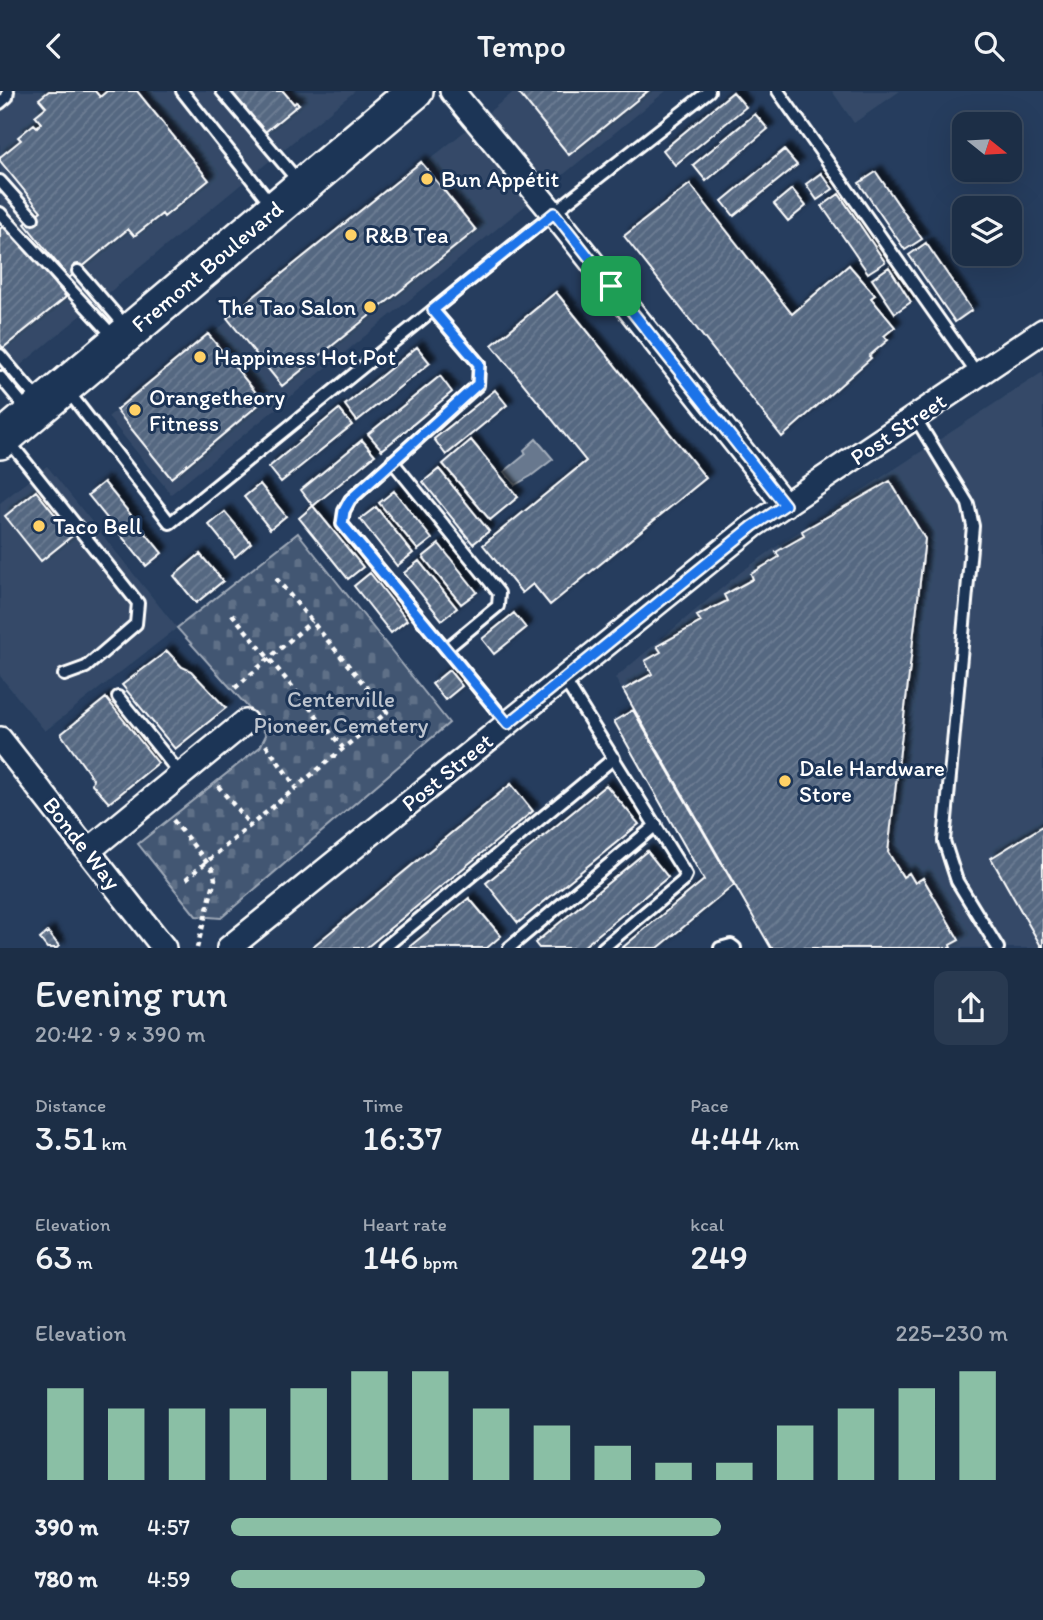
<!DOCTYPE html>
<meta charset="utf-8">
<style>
body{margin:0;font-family:Itim,sans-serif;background:#293a51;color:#f1f3f6;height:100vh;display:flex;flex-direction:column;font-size:26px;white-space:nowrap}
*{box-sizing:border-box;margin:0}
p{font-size:23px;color:#a0a8b3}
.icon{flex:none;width:38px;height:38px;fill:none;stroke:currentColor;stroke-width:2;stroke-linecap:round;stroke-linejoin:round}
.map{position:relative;height:857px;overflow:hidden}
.details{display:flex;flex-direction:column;background:#1c2e46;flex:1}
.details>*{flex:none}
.needle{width:46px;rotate:108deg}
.buttons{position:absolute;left:952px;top:21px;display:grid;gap:14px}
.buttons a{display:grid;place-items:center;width:70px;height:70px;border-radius:14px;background:#1c2e46;box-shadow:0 7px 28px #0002,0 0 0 2px #3a4a5f;font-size:35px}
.pin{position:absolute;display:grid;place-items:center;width:60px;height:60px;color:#fff;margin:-30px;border-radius:14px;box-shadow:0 4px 10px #0006}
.round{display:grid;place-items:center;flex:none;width:74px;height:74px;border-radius:14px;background:#293a51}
.overview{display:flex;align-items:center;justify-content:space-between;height:119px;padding:0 35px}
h1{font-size:38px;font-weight:600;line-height:52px}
.metrics{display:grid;grid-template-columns:repeat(3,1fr);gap:10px;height:119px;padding:7px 35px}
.metrics div{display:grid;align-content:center}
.metrics b{font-size:35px;font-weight:600}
.metrics small{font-size:19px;font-weight:400}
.metrics p{font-size:19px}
.chart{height:196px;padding:14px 35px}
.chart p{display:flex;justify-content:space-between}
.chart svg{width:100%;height:126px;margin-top:7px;stroke:#8abfa5;stroke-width:6}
ul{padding:0 35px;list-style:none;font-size:23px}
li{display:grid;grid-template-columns:112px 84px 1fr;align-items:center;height:52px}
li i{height:18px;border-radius:9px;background:#8abfa5}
header{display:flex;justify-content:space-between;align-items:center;height:91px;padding:0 35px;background:#1c2e46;font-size:32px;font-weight:600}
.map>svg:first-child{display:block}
.built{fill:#344a68}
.cemetery{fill:url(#cemetery-stones);stroke:#a0aab8;stroke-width:2}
.water{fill:#67788e;stroke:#a4aebb;stroke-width:2}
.building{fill:url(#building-hatch);stroke:#fff;stroke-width:2;filter:url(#shadow)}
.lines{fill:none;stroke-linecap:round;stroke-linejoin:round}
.lane-casing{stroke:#fff;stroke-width:16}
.street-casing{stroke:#fff;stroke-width:28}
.primary-casing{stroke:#fff;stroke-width:40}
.path{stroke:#fff;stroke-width:4.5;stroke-dasharray:5 5;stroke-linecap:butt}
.lane{stroke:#1d3557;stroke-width:10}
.street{stroke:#1d3557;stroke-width:23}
.primary{stroke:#1d3557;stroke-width:35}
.route-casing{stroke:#fff;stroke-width:14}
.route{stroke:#1a73e8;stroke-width:9}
.poi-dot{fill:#ffd166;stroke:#1d3557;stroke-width:2.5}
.labels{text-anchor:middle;stroke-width:6;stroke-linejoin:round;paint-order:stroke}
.poi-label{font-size:23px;fill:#fff;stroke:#1d3557;text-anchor:start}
.street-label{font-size:23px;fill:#fff;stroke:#1d3557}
.park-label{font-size:23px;fill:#bdc4ce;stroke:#1d3557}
</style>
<header><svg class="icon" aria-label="back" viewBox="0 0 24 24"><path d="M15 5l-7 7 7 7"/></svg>Tempo<svg class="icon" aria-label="search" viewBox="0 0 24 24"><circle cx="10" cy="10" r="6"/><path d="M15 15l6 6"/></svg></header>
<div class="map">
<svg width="1043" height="857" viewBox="0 0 1043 857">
<defs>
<pattern id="cemetery-stones" width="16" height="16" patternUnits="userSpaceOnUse" patternTransform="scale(1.75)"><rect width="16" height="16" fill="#425672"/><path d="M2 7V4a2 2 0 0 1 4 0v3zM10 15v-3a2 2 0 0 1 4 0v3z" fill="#5e6f87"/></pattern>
<pattern id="building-hatch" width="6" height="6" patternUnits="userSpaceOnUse" patternTransform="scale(1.75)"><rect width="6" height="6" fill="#556781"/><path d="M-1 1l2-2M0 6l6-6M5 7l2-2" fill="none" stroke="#6e7e94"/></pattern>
<filter id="shadow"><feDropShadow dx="6" dy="-6" stdDeviation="2" flood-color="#0009"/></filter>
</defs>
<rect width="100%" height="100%" fill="#263d5e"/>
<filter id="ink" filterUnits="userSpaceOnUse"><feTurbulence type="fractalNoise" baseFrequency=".0143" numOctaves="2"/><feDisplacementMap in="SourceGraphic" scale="14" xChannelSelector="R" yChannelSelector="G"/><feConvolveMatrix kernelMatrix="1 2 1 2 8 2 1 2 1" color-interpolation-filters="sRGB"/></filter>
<g filter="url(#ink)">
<path class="built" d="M 0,0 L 355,0 L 0,291 Z
M 515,0 L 666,0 L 171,403 L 108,326 Z
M 832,0 L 900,0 L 854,32 Z
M 1043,281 L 1043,857 L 774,857 L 615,587 L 741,481 L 789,447 Z
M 47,375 L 177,537 L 45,640 L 0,585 L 0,412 Z"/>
<path class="cemetery" d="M 298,442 L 449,632 L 221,827 L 196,825 L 138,753 L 260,656 L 266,644 L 254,623 L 177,537 Z"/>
<path class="water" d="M 536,348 L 553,368 L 531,385 L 515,394 L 504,381 L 526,363 L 524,359 Z"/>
<path class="building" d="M 49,0 L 95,0 L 100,6 L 107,0 L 137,0 L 209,89 L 164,126 L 162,123 L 134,145 L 128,138 L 69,187 L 25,133 L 41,120 L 0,70 L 0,66 L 21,49 L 18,46 L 34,33 L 37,36 L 41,32 L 35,25 L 46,16 L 39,8 Z
M 229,0 L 283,0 L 294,13 L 296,11 L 299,13 L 264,42 Z
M 517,0 L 648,0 L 569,64 Z
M 733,1 L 746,16 L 675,74 L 663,59 Z
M 755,23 L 768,38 L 706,90 L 693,74 Z
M 784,59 L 797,74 L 734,125 L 722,110 Z
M 421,71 L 476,139 L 282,295 L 227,227 Z
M 876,81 L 922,148 L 905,159 L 859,92 Z
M 821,82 L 833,98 L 817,109 L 806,93 Z
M 690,93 L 792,223 L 849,174 L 875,204 L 871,207 L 895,236 L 884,245 L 888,249 L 869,265 L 871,267 L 782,346 L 624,145 Z
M 792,98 L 806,115 L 788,130 L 774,113 Z
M 839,103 L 885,171 L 868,182 L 822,115 Z
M 6,132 L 66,206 L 3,257 L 0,253 L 0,138 Z
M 926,152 L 972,219 L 955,231 L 909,164 Z
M 889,176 L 911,211 L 895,222 L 872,188 Z
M 556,201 L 706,387 L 550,514 L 533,493 L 522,502 L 483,454 L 586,370 L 492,254 Z
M 208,243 L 263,310 L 171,387 L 116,319 Z
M 417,256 L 430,272 L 357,330 L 345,314 Z
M 440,285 L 452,301 L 382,359 L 368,343 Z
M 495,299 L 507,314 L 446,364 L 434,348 Z
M 339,318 L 352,334 L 281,391 L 269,376 Z
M 362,349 L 375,364 L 313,415 L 301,399 Z
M 471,349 L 518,406 L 490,429 L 443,373 Z
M 439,378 L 489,440 L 473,453 L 423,391 Z
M 890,390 L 925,448 L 888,761 L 903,786 L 909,782 L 915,792 L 923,787 L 959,849 L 950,854 L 951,857 L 771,857 L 623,599 L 652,583 L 645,570 L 661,561 L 657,555 L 701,531 L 697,525 L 727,510 L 724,504 L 753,488 L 751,483 L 779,466 L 776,461 L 804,445 L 802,440 Z
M 104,391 L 162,462 L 146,475 L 88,404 Z
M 260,393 L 286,425 L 270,438 L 244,406 Z
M 36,400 L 72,445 L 41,470 L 5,425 Z
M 394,400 L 432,448 L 418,459 L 379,412 Z
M 313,415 L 363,476 L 348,488 L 299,427 Z
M 376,416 L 413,462 L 397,475 L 360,428 Z
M 225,421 L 251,452 L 235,466 L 209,434 Z
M 439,453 L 477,501 L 461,513 L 423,466 Z
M 200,463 L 223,490 L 196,512 L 174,485 Z
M 419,470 L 457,517 L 442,529 L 404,482 Z
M 370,482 L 407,529 L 391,542 L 354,495 Z
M 514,522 L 526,537 L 494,563 L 482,548 Z
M 167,560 L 182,576 L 191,580 L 226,617 L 175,658 L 122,594 Z
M 449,579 L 462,595 L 445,609 L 432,593 Z
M 106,607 L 158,672 L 109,712 L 92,693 L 93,688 L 61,643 Z
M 633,619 L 734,794 L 658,857 L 622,857 L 704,789 L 614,630 Z
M 511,693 L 533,720 L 366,857 L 311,857 Z
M 606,694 L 639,733 L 518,832 L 486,792 Z
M 1043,735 L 1043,857 L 1042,857 L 991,767 Z
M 647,760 L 668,786 L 582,857 L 539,857 L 535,852 Z
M 469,807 L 501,845 L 487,857 L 408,857 Z
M 48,841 L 59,855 L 57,857 L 47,857 L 40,848 Z"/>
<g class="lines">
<g class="lane-casing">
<path id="lane" d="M 182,0 L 271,113
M 222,0 L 299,91
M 778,0 L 978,284
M 0,12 L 7,6 L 8,0
M 0,90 L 33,127
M 0,122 L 116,248
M 78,180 L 128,238
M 433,219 L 479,273 L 478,294 L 350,409 L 344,420 L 342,433 L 508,633
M 0,264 L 39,310
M 0,286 L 29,321
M 67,299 L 170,432 L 553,122 L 709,0
M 915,326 L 968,413 L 973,435 L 944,750 L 957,790 L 998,857
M 8,349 L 138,512 L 136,533 L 86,576 L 64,584
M 392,370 L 499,502 L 498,515 L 446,558
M 564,588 L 686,784 L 683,790 L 603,857
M 118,606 L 181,684
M 384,857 L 614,667
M 509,857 L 656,734
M 720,857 L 731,854 L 735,857"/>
</g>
<g class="street-casing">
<path id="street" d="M 452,0 L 553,122 L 785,414
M 0,648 L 164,857
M 88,760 L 245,631
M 229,857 L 753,435 L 1043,240"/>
</g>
<g class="primary-casing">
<g id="primary">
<path id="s1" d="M 0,350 L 415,0"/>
</g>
</g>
<path class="path" d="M 232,523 L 343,657
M 235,597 L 312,530
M 266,654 L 296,696
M 218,695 L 251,735
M 173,729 L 213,779 L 215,788 L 197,857
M 186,788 L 387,621 L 275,486"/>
<use href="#lane" class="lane"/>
<use href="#street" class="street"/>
<use href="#primary" class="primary"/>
</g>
</g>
<g class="lines" filter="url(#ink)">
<g class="route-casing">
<path id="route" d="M 554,122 L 785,414 L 753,435 L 508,633 L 342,433 L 344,420 L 350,409 L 478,293 L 479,273 L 433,219 Z"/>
</g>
<use href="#route" class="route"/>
</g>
<g class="poi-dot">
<circle cx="427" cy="88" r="7"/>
<circle cx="351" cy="144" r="7"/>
<circle cx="370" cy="216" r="7"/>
<circle cx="200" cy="266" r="7"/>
<circle cx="135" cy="319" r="7"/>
<circle cx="39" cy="435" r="7"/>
<circle cx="785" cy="690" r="7"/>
</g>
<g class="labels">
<g class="poi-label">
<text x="441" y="96">Bun Appétit</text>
<text x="365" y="152">R&amp;B Tea</text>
<text x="356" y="224" text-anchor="end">The Tao Salon</text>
<text x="214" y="274">Happiness Hot Pot</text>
<text x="149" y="314">Orangetheory<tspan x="149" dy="26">Fitness</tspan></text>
<text x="53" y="443">Taco Bell</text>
<text x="799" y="685">Dale Hardware<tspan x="799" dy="26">Store</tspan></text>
</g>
<g class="street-label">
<text dy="8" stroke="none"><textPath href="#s1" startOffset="271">Fremont Boulevard</textPath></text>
<text transform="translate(898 338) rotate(-34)" y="8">Post Street</text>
<text transform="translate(447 681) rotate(-39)" y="8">Post Street</text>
<text transform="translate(82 752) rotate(52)" y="8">Bonde Way</text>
</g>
<g class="park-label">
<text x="341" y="616">Centerville<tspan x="341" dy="26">Pioneer Cemetery</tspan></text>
</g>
</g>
</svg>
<div class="buttons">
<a><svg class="needle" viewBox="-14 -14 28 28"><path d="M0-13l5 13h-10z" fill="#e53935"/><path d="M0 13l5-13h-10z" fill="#a0a8b3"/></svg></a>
<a><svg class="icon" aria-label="layers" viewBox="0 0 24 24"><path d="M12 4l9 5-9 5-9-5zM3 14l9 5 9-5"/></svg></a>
</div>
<div class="pin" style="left:611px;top:195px;background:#1e9e55"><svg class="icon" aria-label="arrive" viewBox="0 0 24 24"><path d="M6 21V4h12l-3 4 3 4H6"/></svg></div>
</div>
<section class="details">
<div class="overview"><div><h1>Evening run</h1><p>20:42 · 9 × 390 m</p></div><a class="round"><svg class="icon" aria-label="share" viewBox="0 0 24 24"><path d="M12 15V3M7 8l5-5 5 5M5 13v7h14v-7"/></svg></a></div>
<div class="metrics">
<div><p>Distance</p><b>3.51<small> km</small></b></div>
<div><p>Time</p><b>16:37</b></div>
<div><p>Pace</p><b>4:44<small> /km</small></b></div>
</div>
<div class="metrics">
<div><p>Elevation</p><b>63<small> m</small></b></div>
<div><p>Heart rate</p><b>146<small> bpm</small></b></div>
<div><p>kcal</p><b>249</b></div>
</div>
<div class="chart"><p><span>Elevation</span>225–230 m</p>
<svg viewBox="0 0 160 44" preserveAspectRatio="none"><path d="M5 44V12M15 44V19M25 44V19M35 44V19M45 44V12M55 44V6M65 44V6M75 44V19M85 44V25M95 44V32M105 44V38M115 44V38M125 44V25M135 44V19M145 44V12M155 44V6"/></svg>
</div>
<ul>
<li><b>390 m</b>4:57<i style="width:63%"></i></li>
<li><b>780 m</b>4:59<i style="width:61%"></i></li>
</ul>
</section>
